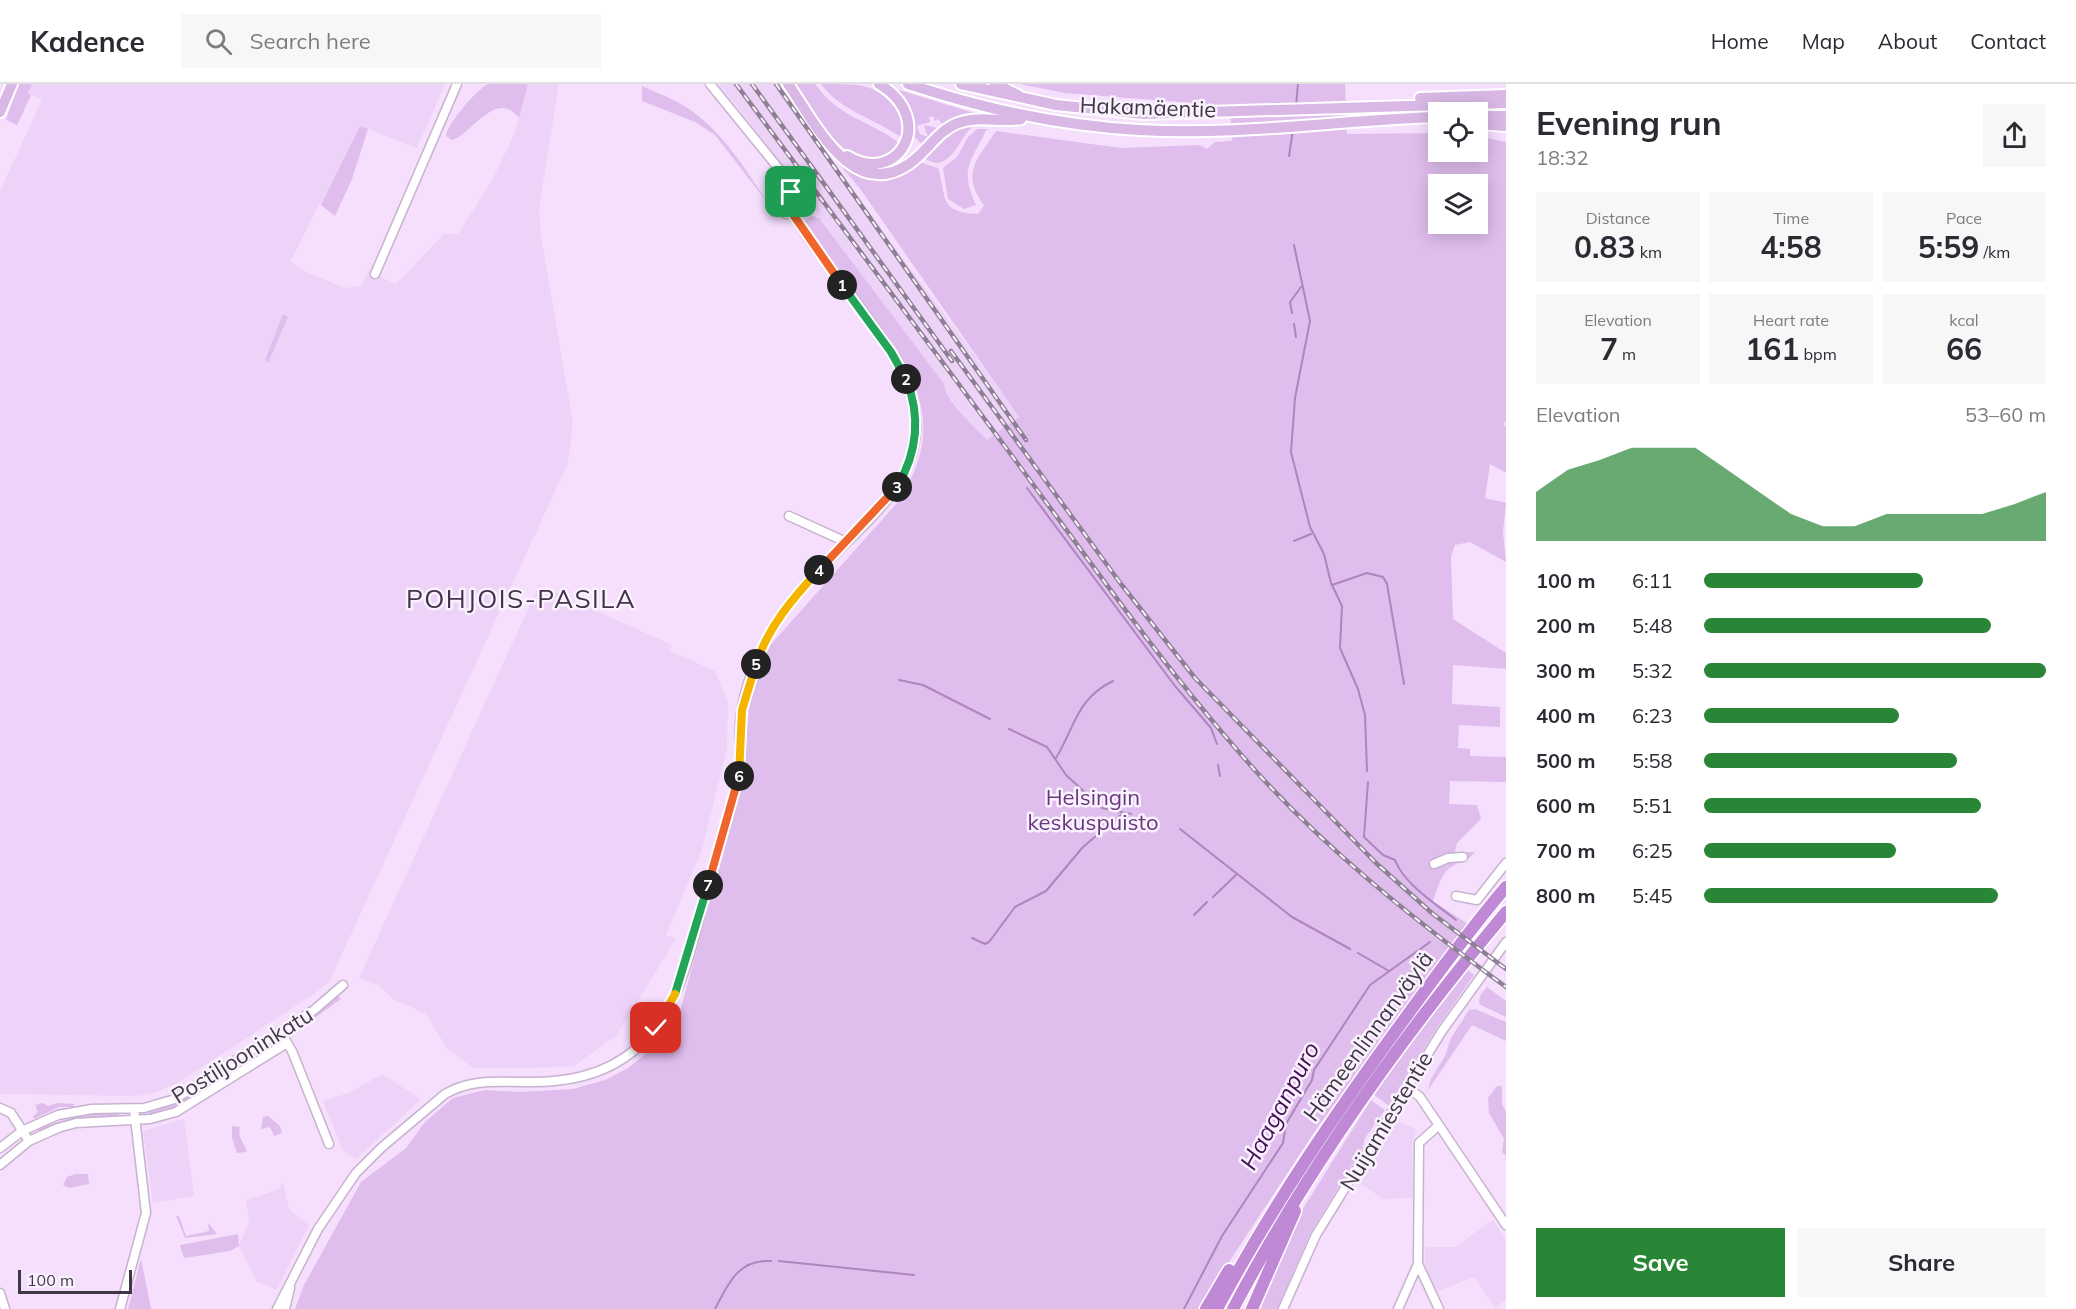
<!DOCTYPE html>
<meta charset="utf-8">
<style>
body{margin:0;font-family:Mulish,sans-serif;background:#f7f7f7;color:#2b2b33;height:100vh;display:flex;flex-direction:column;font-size:22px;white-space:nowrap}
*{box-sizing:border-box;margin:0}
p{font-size:20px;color:#7c7c81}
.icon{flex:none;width:33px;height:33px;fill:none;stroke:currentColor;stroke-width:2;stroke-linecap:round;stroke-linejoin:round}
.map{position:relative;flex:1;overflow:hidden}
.side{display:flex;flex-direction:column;background:#fff;width:570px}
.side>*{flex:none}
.tools{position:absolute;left:1428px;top:18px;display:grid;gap:12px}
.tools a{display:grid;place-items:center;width:60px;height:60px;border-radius:0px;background:#fff;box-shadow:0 3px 15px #0003;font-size:30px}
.scale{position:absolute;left:18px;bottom:15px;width:114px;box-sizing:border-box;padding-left:6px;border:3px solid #3f3743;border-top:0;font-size:16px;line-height:21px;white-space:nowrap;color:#3f3743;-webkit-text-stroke:4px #faf2fe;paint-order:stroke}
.pin{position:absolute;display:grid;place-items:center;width:51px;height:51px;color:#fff;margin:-26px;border-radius:12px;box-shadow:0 3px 9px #0006}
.km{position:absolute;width:30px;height:30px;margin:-15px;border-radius:50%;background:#222;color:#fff;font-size:16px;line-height:30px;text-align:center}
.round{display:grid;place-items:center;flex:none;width:63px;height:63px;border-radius:0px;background:#f7f7f7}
.summary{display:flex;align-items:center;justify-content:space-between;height:102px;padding:0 30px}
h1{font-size:33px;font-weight:700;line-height:45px}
.stats{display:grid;grid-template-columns:repeat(3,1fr);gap:9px;height:102px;padding:6px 30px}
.stats div{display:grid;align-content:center;border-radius:0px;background:#f7f7f7;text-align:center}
.stats b{font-size:30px;font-weight:700}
.stats small{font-size:16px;font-weight:400}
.stats p{font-size:16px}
.chart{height:168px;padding:12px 30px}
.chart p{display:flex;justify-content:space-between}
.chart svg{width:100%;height:108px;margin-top:6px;fill:#2a8637;opacity:.7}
.button{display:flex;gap:12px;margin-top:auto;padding:12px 30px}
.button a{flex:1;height:69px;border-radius:0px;background:#2a8637;color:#fff;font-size:24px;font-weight:700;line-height:69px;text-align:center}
.button a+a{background:#f7f7f7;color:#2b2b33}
ul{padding:0 30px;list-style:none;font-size:20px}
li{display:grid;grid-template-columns:96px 72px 1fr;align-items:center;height:45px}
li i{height:15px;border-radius:8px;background:#2a8637}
header{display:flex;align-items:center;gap:36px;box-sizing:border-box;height:84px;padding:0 30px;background:#fff;border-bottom:2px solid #e1e1e2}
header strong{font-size:28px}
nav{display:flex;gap:33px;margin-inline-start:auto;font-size:21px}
.search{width:420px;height:54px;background:#f7f7f7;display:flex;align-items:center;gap:15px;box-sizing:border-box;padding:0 21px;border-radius:0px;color:#7c7c81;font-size:22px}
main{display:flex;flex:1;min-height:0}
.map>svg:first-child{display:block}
.built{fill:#eed3f8}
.green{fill:#dfbded;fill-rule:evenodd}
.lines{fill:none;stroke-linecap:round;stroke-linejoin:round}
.stream{stroke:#ae85be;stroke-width:2}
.minor-casing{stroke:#c7b2cf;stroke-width:11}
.major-casing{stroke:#fff;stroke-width:14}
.highway-casing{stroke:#fff;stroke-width:15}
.minor{stroke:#fff;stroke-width:8}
.major{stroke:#d9b8e6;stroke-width:10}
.highway{stroke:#c089d6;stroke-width:12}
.rail-casing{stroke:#8e8094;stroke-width:4.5}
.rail{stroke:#faf2fe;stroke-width:2;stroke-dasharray:7;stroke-linecap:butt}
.split-1-casing{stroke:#fff;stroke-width:12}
.split-2-casing{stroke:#fff;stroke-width:12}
.split-3-casing{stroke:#fff;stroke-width:12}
.split-4-casing{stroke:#fff;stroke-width:12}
.split-5-casing{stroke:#fff;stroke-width:12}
.split-6-casing{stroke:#fff;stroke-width:12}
.split-7-casing{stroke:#fff;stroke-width:12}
.split-8-casing{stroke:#fff;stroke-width:12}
.split-9-casing{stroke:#fff;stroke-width:12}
.split-1{stroke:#f0652b;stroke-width:8}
.split-2{stroke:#22a559;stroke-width:8}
.split-3{stroke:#22a559;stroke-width:8}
.split-4{stroke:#f0652b;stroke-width:8}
.split-5{stroke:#f5b400;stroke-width:8}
.split-6{stroke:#f5b400;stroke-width:8}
.split-7{stroke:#f0652b;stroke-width:8}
.split-8{stroke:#22a559;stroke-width:8}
.split-9{stroke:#f5b400;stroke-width:8}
.labels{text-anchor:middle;stroke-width:5;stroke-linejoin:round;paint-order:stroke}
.street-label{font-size:22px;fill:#3f3743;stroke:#faf2fe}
.park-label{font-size:22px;fill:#6b377e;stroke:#faf2fe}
.water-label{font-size:24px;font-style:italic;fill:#451057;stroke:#faf2fe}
.quarter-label{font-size:26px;letter-spacing:1.5px;fill:#43324a;stroke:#faf2fe}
</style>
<header>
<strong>Kadence</strong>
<div class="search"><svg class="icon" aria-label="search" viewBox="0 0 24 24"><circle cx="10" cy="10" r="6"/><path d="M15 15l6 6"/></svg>Search here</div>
<nav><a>Home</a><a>Map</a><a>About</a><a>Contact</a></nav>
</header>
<main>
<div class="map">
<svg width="1506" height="1225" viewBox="0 0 1506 1225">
<rect width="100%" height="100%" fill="#f5dffd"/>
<path class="built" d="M 32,0 L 445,0 L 417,64 L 360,42 L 321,121 L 319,120 L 291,177 L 300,185 L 344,204 L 361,202 L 368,187 L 396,200 L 444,150 L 458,150 L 492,96 L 514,51 L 528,0 L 559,0 L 539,124 L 541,152 L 573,339 L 568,379 L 330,896 L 317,908 L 181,997 L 157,1008 L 137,1012 L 0,1010 L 0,107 L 42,16 L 28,9 Z
M 719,0 L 780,0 L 863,120 L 1020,333 L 989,359 L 961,329 L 819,134 L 798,97 L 781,80 Z
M 539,501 L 672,561 L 670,567 L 715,587 L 728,619 L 727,664 L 702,766 L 666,851 L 676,855 L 617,951 L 573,983 L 474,984 L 448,966 L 426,930 L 393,915 L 378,901 L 359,894 Z
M 382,990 L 421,1015 L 356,1075 L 346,1070 L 342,1064 L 323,1017 L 349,1009 Z
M 184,1035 L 194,1112 L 153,1119 L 143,1047 Z
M 1397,1038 L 1416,1045 L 1412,1061 L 1413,1114 L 1383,1115 L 1360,1099 Z
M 283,1099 L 289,1125 L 309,1141 L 277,1206 L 257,1198 L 239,1162 L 249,1138 L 246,1116 L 277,1106 Z
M 1493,1136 L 1506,1156 L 1506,1216 L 1495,1223 L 1474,1193 L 1436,1208 L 1425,1181 L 1425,1163 L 1455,1163 Z"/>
<path class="green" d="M 18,0 L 32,0 L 28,9 L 31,11 L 17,41 L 6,36 Z
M 488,0 L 528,0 L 519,34 C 499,8 478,40 459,53 L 452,56 L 446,52 C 447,40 477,5 488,0 Z
M 794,0 L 815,0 C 843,37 866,34 899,59 C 857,109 816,31 794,0 Z
M 821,0 C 869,0 880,0 905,38 L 902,54 C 874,34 842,28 821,0 Z
M 1020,0 L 1345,0 L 1347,50 L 1438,49 L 1438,68 L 1478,68 L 1478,52 L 1506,58 L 1506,337 L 1503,340 L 1506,343 L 1506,389 L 1490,380 L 1485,414 L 1506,419 L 1503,448 L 1506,478 L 1470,458 L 1455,461 L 1451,473 L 1453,535 L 1506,569 L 1506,585 L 1453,581 L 1452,620 L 1500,623 L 1500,643 L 1459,641 L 1458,664 L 1470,665 L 1470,672 L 1506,673 L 1506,698 L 1450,697 L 1449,720 L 1477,721 L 1481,735 L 1457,759 L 1455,768 L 1475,768 C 1467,778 1460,777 1451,783 C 1441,789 1437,807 1433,817 L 1468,840 L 1315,1047 L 1198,1225 L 295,1225 L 304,1201 L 361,1098 L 406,1064 L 425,1038 L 453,1014 L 485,1006 L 520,1008 L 573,1005 L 605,996 L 628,984 L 657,961 L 681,924 L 742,699 L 750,613 L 765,567 L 897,419 C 949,340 916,293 867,227 C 846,197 824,167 803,138 L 812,132 L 819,134 L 944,300 C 945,317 975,343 987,356 L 1019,333 L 861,106 L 835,75 L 848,87 L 870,94 L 919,78 L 938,84 C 947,115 939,128 978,130 L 984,121 C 960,89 978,75 996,47 L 1121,64 L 1199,61 L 1207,65 L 1215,58 L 1232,57 L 1230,22 L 1065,9 ZM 1438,100 L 1478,100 L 1478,140 L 1438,140 Z
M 642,2 C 659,10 677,16 692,27 C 725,51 748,89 770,122 L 715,51 L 695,38 L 642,17 Z
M 899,6 L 977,30 L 923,61 L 913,52 C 915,33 909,21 896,8 ZM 929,32 L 934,33 L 934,37 L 938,35 L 943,41 L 937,44 L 924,41 L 928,53 L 920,50 L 917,42 L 930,38 Z
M 993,39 L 972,43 C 957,57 950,91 924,74 C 951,46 953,42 993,39 Z
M 360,42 L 368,45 L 352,95 L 335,132 L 321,121 Z
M 977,45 L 989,45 L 986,46 C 971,79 959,84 976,121 L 964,125 L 948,115 L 943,84 L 957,73 L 968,53 Z
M 283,230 L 288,233 L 268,279 L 265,276 Z
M 1467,885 L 1474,891 L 1436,945 L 1389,1022 L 1373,1010 Z
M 1487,903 L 1506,917 L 1506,933 L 1479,920 L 1480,912 Z
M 338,912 L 341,915 L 298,946 L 296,943 Z
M 1475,925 L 1506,938 L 1506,957 L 1472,941 L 1428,1006 L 1431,995 L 1445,972 L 1451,954 L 1469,926 Z
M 270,962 L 186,1019 L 149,1032 L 148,1028 C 188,1020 234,985 270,962 Z
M 1497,1002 L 1502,1002 L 1502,1020 L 1506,1028 L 1506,1072 L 1502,1068 L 1504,1055 L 1489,1029 L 1488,1014 Z
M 1371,1016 L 1385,1026 L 1365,1054 L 1363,1063 L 1311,1148 L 1277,1225 L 1257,1225 L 1294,1139 Z
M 43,1019 L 48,1022 L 57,1019 L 74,1020 L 74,1023 L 59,1023 L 34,1035 L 33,1032 L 38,1028 L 35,1021 Z
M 119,1029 L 119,1033 C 90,1033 66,1036 40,1048 L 38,1044 L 81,1031 Z
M 268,1032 L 280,1042 L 282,1049 L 274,1052 L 270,1043 L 261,1045 L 263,1033 Z
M 232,1042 L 240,1043 L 239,1050 L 247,1068 L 237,1069 L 232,1054 Z
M 75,1090 L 88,1090 L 89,1100 L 69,1104 L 63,1101 L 67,1093 Z
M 176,1132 L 179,1132 L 186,1152 L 209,1147 L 208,1139 L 217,1150 L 185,1154 Z
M 238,1150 L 239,1162 L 230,1167 L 184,1174 L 180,1161 Z
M 141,1175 L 151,1225 L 128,1225 Z"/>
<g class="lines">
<path class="stream" d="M 1296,22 L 1298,0
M 1289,72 L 1293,45
M 1294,161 L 1310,237 L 1295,314 L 1291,368 L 1310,443 L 1324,470 L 1331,499 L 1342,522 L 1340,564 L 1358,605 L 1365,631 L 1367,687
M 1292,229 L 1290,218 L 1301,203
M 1294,240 L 1296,253
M 1027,404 L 1175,602 L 1211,644 L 1217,660
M 1294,457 L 1311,450
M 1332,501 L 1367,489 L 1383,493 L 1387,500 L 1404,600
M 899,596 L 923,601 L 990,635
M 1009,645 L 1047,663 L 1066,691 L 1102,724 L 1131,730
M 1056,674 C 1075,643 1076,615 1113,597
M 1218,681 L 1220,692
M 1368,698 L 1364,753 L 1383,771 L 1395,776 C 1404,800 1436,820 1456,836
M 1180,745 L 1292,833 L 1350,865
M 1213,813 L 1237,790
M 1194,831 L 1207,818
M 972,854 L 985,860 L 989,858 L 1015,823 L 1046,807 L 1083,763 L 1123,729
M 1358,869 L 1389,887
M 779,1177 L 914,1191
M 715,1225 C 728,1200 738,1175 771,1177
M 1184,1225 L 1222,1152 L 1283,1059 L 1286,1040 L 1312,996 L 1314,986 L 1370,901 L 1430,858"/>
<g class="minor-casing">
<path id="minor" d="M 710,0 L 788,96 L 791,103 L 789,115
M 789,115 L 783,117 L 781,124 L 786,130 L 792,129
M 789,115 L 796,120 L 792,129
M 375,190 L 457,0
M 789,432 L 846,458
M 1434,780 L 1448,774 L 1463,773
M 1456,812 L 1477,816 L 1506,779
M 280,947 L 292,967 L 329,1060
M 1407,1003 L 1420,1013 L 1506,1141
M 0,1024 L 11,1029 L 29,1057
M 0,1064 L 22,1047 L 58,1031 L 92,1025 L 144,1024 L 175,1015 L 314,926 L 343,901
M 0,1081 L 29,1057 L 58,1044 L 76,1039 L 150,1035 L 176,1028 L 287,959
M 1418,1180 L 1439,1225
M 0,1209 L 5,1225
M 120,1225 L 146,1129 L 134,1025
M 277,1225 L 318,1145 L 356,1089 L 381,1064 L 445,1010 C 471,995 495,998 523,998 C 565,999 605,992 637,964 C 685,922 694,849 711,790 C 720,759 731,728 738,696 C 742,676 739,657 740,638 C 742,615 750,591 759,571 C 774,535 800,506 827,478 C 864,439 917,401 916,341 C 915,272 827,190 792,129
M 285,1225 L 290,1204
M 1283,1225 L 1316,1151 L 1442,947 L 1506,858
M 1398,1225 L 1418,1180 L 1419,1059 L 1439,1041"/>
</g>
<g class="major-casing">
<path id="major" d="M 788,0 C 814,37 852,119 909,80 C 927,68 937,47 958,39 C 979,31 1000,39 1021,35
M 908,0 C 984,25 1059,42 1139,46 C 1239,52 1339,36 1438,33
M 961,0 L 1056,21 L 1144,30 L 1506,19
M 995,0 L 1018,11
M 1420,14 L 1506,11
M 0,28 L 12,0
M 1478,32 L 1506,32
M 1478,40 L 1506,42
M 847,72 C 898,103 938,35 879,0"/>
</g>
<g class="highway-casing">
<path id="highway" d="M 1206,1225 L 1229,1186
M 1217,1225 C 1272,1122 1337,1027 1406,933 C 1438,889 1471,844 1506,803
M 1233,1225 C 1308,1083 1403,951 1506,828
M 1252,1225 L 1295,1127"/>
</g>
<use href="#minor" class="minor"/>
<use href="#major" class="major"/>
<use href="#highway" class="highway"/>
<g class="rail-casing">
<path id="rail" d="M 736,0 C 830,127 924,254 1018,380 C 1092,480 1163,582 1245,675 C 1321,762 1413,835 1506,903
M 752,0 L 952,277
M 776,0 L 1026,356
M 951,267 L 1121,500 L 1195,594 L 1376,779 L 1433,830 L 1506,885"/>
</g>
<use href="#rail" class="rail"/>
</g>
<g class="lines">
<g class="split-1-casing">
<path id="split-1" d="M 791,108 L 789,115 L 794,117 L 796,123 L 792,129 L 842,201"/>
</g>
<g class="split-2-casing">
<path id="split-2" d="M 842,201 L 891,268 L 906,295"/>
</g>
<g class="split-3-casing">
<path id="split-3" d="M 897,403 C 917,369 921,332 906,295"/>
</g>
<g class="split-4-casing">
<path id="split-4" d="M 819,486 L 897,403"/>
</g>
<g class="split-5-casing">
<path id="split-5" d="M 756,580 C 768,543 793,514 819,486"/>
</g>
<g class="split-6-casing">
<path id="split-6" d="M 739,692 L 742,626 L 756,580"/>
</g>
<g class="split-7-casing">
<path id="split-7" d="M 708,801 L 739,692"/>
</g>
<g class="split-8-casing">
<path id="split-8" d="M 675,910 L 708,801"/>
</g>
<g class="split-9-casing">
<path id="split-9" d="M 656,944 L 675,910"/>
</g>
<use href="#split-1" class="split-1"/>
<use href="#split-2" class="split-2"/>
<use href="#split-3" class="split-3"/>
<use href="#split-4" class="split-4"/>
<use href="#split-5" class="split-5"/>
<use href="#split-6" class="split-6"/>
<use href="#split-7" class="split-7"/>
<use href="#split-8" class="split-8"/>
<use href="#split-9" class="split-9"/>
</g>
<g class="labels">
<g class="street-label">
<text transform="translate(1148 23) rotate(2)" y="8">Hakamäentie</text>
<text transform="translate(1368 952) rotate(-54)" y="8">Hämeenlinnanväylä</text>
<text transform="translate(242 971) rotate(-32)" y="8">Postiljooninkatu</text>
<text transform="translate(1386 1037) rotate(-59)" y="8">Nuijamiestentie</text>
</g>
<g class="park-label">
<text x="1093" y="721">Helsingin<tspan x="1093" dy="25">keskuspuisto</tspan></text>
</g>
<g class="water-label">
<text transform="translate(1280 1022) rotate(-62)" y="8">Haaganpuro</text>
</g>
<g class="quarter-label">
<text x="521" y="524">POHJOIS-PASILA</text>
</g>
</g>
</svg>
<div class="tools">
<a><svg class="icon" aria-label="locate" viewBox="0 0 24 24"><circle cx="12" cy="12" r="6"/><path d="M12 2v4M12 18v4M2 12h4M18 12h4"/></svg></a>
<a><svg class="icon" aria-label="layers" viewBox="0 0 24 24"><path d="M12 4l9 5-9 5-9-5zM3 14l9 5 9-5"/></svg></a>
</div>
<div class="scale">100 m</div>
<div class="pin" style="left:791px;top:108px;background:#1e9e55"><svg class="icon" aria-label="arrive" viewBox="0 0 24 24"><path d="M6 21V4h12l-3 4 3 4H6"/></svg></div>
<div class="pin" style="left:656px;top:944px;background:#d93025"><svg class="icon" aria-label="check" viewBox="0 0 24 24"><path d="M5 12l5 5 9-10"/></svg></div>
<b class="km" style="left:842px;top:201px">1</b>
<b class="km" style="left:906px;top:295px">2</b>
<b class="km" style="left:897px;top:403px">3</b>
<b class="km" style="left:819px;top:486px">4</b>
<b class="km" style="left:756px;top:580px">5</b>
<b class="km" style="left:739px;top:692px">6</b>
<b class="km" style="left:708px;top:801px">7</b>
</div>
<section class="side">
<div class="summary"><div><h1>Evening run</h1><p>18:32</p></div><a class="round"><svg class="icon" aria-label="share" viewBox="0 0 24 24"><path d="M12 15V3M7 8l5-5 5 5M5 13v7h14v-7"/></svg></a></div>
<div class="stats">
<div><p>Distance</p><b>0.83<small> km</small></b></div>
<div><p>Time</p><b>4:58</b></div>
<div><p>Pace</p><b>5:59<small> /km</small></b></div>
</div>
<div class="stats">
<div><p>Elevation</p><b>7<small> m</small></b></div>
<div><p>Heart rate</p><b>161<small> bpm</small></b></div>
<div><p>kcal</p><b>66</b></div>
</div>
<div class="chart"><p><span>Elevation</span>53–60 m</p>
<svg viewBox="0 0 160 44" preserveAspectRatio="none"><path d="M0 44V24L10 15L20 11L30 6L40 6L50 6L60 15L70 24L80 33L90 38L100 38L110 33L120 33L130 33L140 33L150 29L160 24V44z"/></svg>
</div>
<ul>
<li><b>100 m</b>6:11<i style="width:64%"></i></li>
<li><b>200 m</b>5:48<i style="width:84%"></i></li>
<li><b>300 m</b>5:32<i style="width:100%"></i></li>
<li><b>400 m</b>6:23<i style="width:57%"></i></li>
<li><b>500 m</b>5:58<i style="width:74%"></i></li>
<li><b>600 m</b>5:51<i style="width:81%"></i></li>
<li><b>700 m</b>6:25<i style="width:56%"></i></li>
<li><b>800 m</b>5:45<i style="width:86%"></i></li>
</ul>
<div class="button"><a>Save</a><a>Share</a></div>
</section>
</main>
